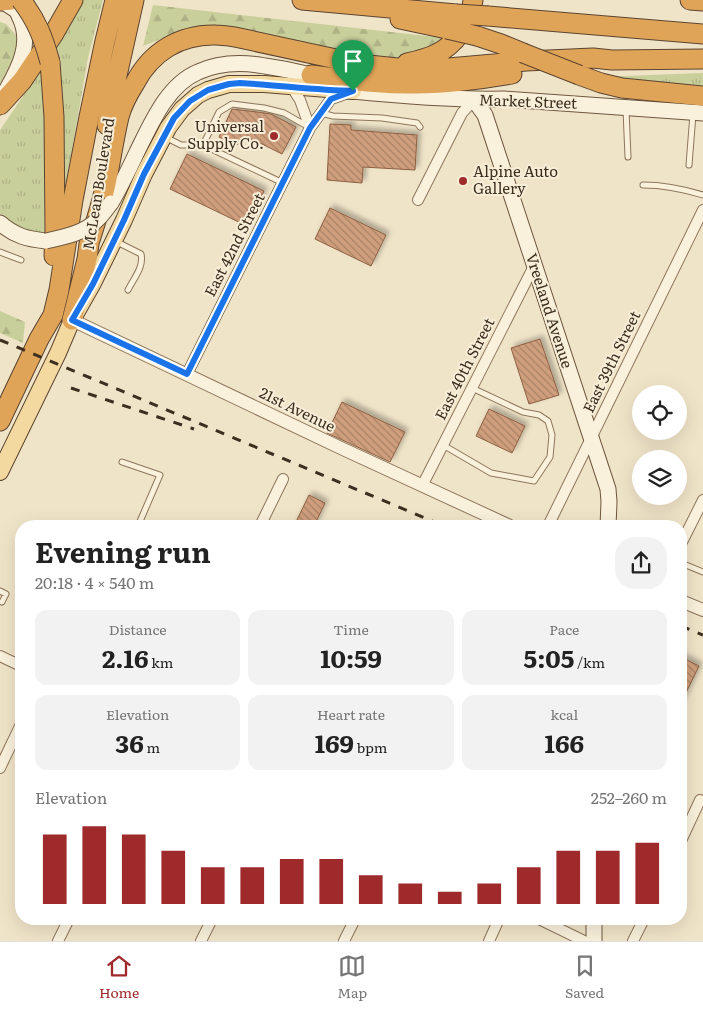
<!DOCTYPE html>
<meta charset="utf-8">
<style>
body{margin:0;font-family:Literata,serif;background:#f2f2f2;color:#222;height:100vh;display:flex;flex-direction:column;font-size:19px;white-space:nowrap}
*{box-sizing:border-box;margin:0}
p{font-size:16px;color:#767676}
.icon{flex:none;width:28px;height:28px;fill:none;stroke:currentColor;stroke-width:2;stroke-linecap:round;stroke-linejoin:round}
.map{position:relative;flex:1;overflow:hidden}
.drawer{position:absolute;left:15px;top:520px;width:672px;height:405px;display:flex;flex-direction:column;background:#fff;border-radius:20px;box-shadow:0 5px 20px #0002}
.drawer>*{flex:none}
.buttons{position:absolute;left:632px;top:385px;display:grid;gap:10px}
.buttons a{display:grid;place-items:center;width:55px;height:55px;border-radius:50%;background:#fff;box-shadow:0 5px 20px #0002;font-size:25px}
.pin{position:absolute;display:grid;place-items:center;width:42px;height:42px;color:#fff;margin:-51px -21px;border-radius:50% 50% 50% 0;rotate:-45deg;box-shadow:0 0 5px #0007}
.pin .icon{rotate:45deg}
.round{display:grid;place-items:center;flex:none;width:52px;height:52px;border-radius:20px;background:#f2f2f2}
.overview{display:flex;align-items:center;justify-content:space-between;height:85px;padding:0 20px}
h1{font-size:28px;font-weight:700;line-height:38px}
.figures{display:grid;grid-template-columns:repeat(3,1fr);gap:8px;height:85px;padding:5px 20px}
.figures div{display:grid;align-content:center;border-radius:12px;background:#f2f2f2;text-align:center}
.figures b{font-size:25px;font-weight:700}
.figures small{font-size:14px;font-weight:400}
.figures p{font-size:14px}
.chart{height:140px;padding:10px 20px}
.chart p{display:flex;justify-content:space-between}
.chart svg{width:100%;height:90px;margin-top:5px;stroke:#9e2a2b;stroke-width:6}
.tab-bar{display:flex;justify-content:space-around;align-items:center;height:70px;border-top:1px solid #e0e0e0;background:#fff;font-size:14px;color:#767676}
.tab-bar a{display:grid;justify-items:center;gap:2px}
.tab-bar .current{color:#9e2a2b}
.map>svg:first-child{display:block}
.grass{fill:url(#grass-tufts)}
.forest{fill:url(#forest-firs)}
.building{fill:url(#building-back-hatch);stroke:#8d5f41;filter:url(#shadow)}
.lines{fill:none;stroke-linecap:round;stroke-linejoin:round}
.service-casing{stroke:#8d765c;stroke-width:7}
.minor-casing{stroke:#8d765c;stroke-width:12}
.tertiary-casing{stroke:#8d765c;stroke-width:14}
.secondary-casing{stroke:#6f573f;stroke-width:17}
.primary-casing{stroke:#5b4430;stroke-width:18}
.motorway-casing{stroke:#5b4430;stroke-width:21}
.service{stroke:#faf1dc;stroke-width:5}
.minor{stroke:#faf1dc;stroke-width:10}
.tertiary{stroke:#faf1dc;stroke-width:12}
.secondary{stroke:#faf1dc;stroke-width:15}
.primary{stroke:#f3d9a0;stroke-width:16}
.motorway{stroke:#e0a458;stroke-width:19}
.rail{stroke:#3d2e20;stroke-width:3;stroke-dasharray:9 9;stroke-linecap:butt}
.secondary-bridge-casing{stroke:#6f573f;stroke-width:17;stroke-linecap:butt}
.motorway-bridge-casing{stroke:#5b4430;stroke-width:21;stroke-linecap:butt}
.secondary-bridge{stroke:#faf1dc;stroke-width:15}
.motorway-bridge{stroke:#e0a458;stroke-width:19}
.route-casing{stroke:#fff;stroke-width:10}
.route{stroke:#1a73e8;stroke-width:6}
.poi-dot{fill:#9e2a2b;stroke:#f7eed8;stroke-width:2}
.labels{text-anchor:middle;stroke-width:4;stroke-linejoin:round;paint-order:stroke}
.street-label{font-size:15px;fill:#3d2e20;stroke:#f7eed8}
.poi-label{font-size:15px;fill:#3d2e20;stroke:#f7eed8;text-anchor:end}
</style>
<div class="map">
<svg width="703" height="941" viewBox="0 0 703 941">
<defs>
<pattern id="grass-tufts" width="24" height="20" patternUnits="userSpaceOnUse" patternTransform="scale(1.25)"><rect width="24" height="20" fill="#c9cf9b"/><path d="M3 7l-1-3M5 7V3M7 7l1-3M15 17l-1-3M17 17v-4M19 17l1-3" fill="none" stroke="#aeb285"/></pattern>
<pattern id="forest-firs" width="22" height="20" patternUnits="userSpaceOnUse" patternTransform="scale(1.25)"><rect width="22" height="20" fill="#c9cf9b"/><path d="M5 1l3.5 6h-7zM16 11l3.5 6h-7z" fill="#aeb285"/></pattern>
<pattern id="building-back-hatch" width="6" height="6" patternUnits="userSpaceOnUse" patternTransform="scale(1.25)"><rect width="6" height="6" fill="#cf9f7d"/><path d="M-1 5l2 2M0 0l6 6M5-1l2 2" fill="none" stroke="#a98266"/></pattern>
<filter id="shadow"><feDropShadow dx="3.5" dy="-3.5" stdDeviation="2.5" flood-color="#0004"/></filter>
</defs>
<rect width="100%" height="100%" fill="#f0e4c8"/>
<path class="grass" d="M 82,0 L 103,0 L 88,58 L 65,189 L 56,45 Z
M 42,68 L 50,160 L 51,235 L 27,232 L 0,215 L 0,130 Z
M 703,73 L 703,90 L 597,77 Z"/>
<path class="forest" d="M 153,5 L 444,38 L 420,56 L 382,59 L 213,27 L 190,28 L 143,46 Z
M 0,22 L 6,24 L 19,38 L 13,67 L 0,83 Z
M 0,311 L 25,322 L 23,343 L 0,333 Z"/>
<path class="building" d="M 232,109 L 257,112 L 271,114 L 296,127 L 282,154 L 254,140 L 240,139 L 237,145 L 219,137 Z
M 330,124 L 351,125 L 351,130 L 417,135 L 415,170 L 363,167 L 362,183 L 327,180 Z
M 187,154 L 264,191 L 247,226 L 170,189 Z
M 330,208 L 386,235 L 371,266 L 315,239 Z
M 540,339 L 559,395 L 529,404 L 511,348 Z
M 342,402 L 405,432 L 390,462 L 327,433 Z
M 489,409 L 525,426 L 512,453 L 476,436 Z
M 309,495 L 325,503 L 314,526 L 294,526 Z
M 681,657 L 699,666 L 681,703 Z"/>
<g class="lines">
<g class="service-casing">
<path id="service" d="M 626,110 L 628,157
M 321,113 L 333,116 L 382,118 L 417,123 L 420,127
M 167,138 L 181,145 L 203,145 L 283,183
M 203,145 L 219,112 L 232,104 L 264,108 L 284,113 L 307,126
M 689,165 L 693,114
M 643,185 C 664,185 683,189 703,195
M 117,242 L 141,254 C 144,267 134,278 128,290
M 0,252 L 21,260
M 443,445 L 491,473 L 534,481 L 550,457 L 552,435 L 548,421 L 539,415 L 523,412 L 472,388
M 122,462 L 160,475 L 138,526
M 681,563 L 703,572
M 0,591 L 6,594 L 2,602"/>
</g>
<g class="minor-casing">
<path id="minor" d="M 291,86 L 300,100 L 310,128
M 418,200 L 462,113 L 474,100
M 187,374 L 310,128 L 331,99 L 348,93
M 422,486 L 534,266
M 260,526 L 283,479
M 548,526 L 703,210
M 681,544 L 703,500
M 0,656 L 21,666
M 0,768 L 21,724
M 681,841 L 700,800
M 539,919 L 584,941
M 58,941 L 69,919
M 201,941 L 212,919
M 344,941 L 355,919
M 489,941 L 499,919
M 633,941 L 644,919"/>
</g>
<g class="tertiary-casing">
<path id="tertiary" d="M 72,320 L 343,449 L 510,526
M 681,601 L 703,610"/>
</g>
<g class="secondary-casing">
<path id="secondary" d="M 0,0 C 5,3 12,7 17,11 C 18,13 19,16 20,18 C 32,43 19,68 7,89
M 342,87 L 353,91 C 403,96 454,100 504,99 L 703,113
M 474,100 L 485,115 L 608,489 L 609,502 L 608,526
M 111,203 C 121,186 129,169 137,152 C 151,124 167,85 198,72 C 220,62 243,62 265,66 C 284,69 303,72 321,79
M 0,223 C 15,236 27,239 46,241
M 594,941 L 594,919"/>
</g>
<g class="primary-casing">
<path id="primary" d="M 0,472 L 58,353 L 72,320 L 93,283 L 124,220 L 144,174 L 168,128 L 182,109 L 198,95 L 208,90 L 229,84 L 264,84 L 353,91"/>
</g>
<g class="motorway-casing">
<path id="motorway" d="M 302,0 L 456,14
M 690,0 L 703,1
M 1,1 L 11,0
M 488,16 L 703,34
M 400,19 L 447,29
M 477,36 L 501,44 L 523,53
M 50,62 L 54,117 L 55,232 L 54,256
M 407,63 C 416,61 425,59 434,55 C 455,46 471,23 473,0
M 311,75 C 346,79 380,85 415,84 C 448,84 480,79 512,74
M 579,75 L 601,83 L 622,88 L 703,96
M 0,105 L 22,81 L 53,35 L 73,0
M 107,125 L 112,98 L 134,0
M 90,240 C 95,224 100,209 104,192 C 110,168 113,142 119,117 C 122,105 128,94 135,83 C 151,52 180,34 216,35 C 222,35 228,36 235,37 L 359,64 L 407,69 L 437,69 L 526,61 L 593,58 L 612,60 L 703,59
M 72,320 L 87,259 L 91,229
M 0,421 L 39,339 L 53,315 L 59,290 L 73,200 L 89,117 L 105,41 L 115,0"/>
</g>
<use href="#service" class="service"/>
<use href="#minor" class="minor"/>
<use href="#tertiary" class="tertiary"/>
<use href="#secondary" class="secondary"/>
<use href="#primary" class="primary"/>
<use href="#motorway" class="motorway"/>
<path class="rail" d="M 0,340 L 444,526
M 71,388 L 194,429
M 681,626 L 703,635"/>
<g class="secondary-bridge-casing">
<path id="secondary-bridge" d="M 46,241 C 65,237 85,233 98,219 C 103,214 107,208 111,203"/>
</g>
<g class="motorway-bridge-casing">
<path id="motorway-bridge" d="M 21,0 C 37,21 43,37 50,62
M 456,14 L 488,16
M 447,29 L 477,36
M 523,53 L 579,75"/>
</g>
<use href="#secondary-bridge" class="secondary-bridge"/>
<use href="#motorway-bridge" class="motorway-bridge"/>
</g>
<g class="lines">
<g class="route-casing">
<path id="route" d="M 240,83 C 278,85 315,90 353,91 L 331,99 L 310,128 L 187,374 L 72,320 L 93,284 L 124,220 L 144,174 L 174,118 L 190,101 L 208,90 L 229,84 Z"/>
</g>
<use href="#route" class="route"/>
</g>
<g class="poi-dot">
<circle cx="274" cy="136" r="5"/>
<circle cx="463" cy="181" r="5"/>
</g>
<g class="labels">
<g class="street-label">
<text transform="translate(528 102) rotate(2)" y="5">Market Street</text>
<text transform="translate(99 184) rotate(-81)" y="5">McLean Boulevard</text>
<text transform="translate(235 245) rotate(-63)" y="5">East 42nd Street</text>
<text transform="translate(549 311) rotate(72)" y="5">Vreeland Avenue</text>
<text transform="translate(612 362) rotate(-64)" y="5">East 39th Street</text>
<text transform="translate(465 369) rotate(-63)" y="5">East 40th Street</text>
<text transform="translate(297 410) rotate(26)" y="5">21st Avenue</text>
</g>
<g class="poi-label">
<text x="264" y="132">Universal<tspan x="264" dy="17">Supply Co.</tspan></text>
<text x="473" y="177" text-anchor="start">Alpine Auto<tspan x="473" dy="17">Gallery</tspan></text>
</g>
</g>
</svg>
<div class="buttons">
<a><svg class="icon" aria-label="locate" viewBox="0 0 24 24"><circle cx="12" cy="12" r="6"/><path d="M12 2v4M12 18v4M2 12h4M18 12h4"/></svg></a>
<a><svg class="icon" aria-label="layers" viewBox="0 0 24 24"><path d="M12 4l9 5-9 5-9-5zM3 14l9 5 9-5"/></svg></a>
</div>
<div class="pin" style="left:353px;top:91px;background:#1e9e55"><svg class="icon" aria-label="arrive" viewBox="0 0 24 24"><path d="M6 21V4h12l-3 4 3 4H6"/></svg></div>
<section class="drawer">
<div class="overview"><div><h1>Evening run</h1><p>20:18 · 4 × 540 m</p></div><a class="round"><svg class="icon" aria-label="share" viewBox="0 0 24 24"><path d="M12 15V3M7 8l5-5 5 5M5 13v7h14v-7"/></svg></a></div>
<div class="figures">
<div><p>Distance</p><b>2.16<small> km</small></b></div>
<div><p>Time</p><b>10:59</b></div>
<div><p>Pace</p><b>5:05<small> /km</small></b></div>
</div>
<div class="figures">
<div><p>Elevation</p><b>36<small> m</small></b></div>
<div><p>Heart rate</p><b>169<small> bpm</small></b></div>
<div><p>kcal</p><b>166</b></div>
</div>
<div class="chart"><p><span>Elevation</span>252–260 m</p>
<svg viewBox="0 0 160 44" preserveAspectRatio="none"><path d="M5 44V10M15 44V6M25 44V10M35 44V18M45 44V26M55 44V26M65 44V22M75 44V22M85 44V30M95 44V34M105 44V38M115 44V34M125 44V26M135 44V18M145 44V18M155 44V14"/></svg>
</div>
</section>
</div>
<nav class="tab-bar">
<a class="current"><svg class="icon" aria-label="home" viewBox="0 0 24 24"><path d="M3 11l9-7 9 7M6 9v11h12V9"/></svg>Home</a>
<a><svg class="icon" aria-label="map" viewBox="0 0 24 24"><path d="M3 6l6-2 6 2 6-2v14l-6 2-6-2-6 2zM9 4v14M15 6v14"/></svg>Map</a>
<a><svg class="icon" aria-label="saved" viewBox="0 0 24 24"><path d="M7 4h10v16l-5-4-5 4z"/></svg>Saved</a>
</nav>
